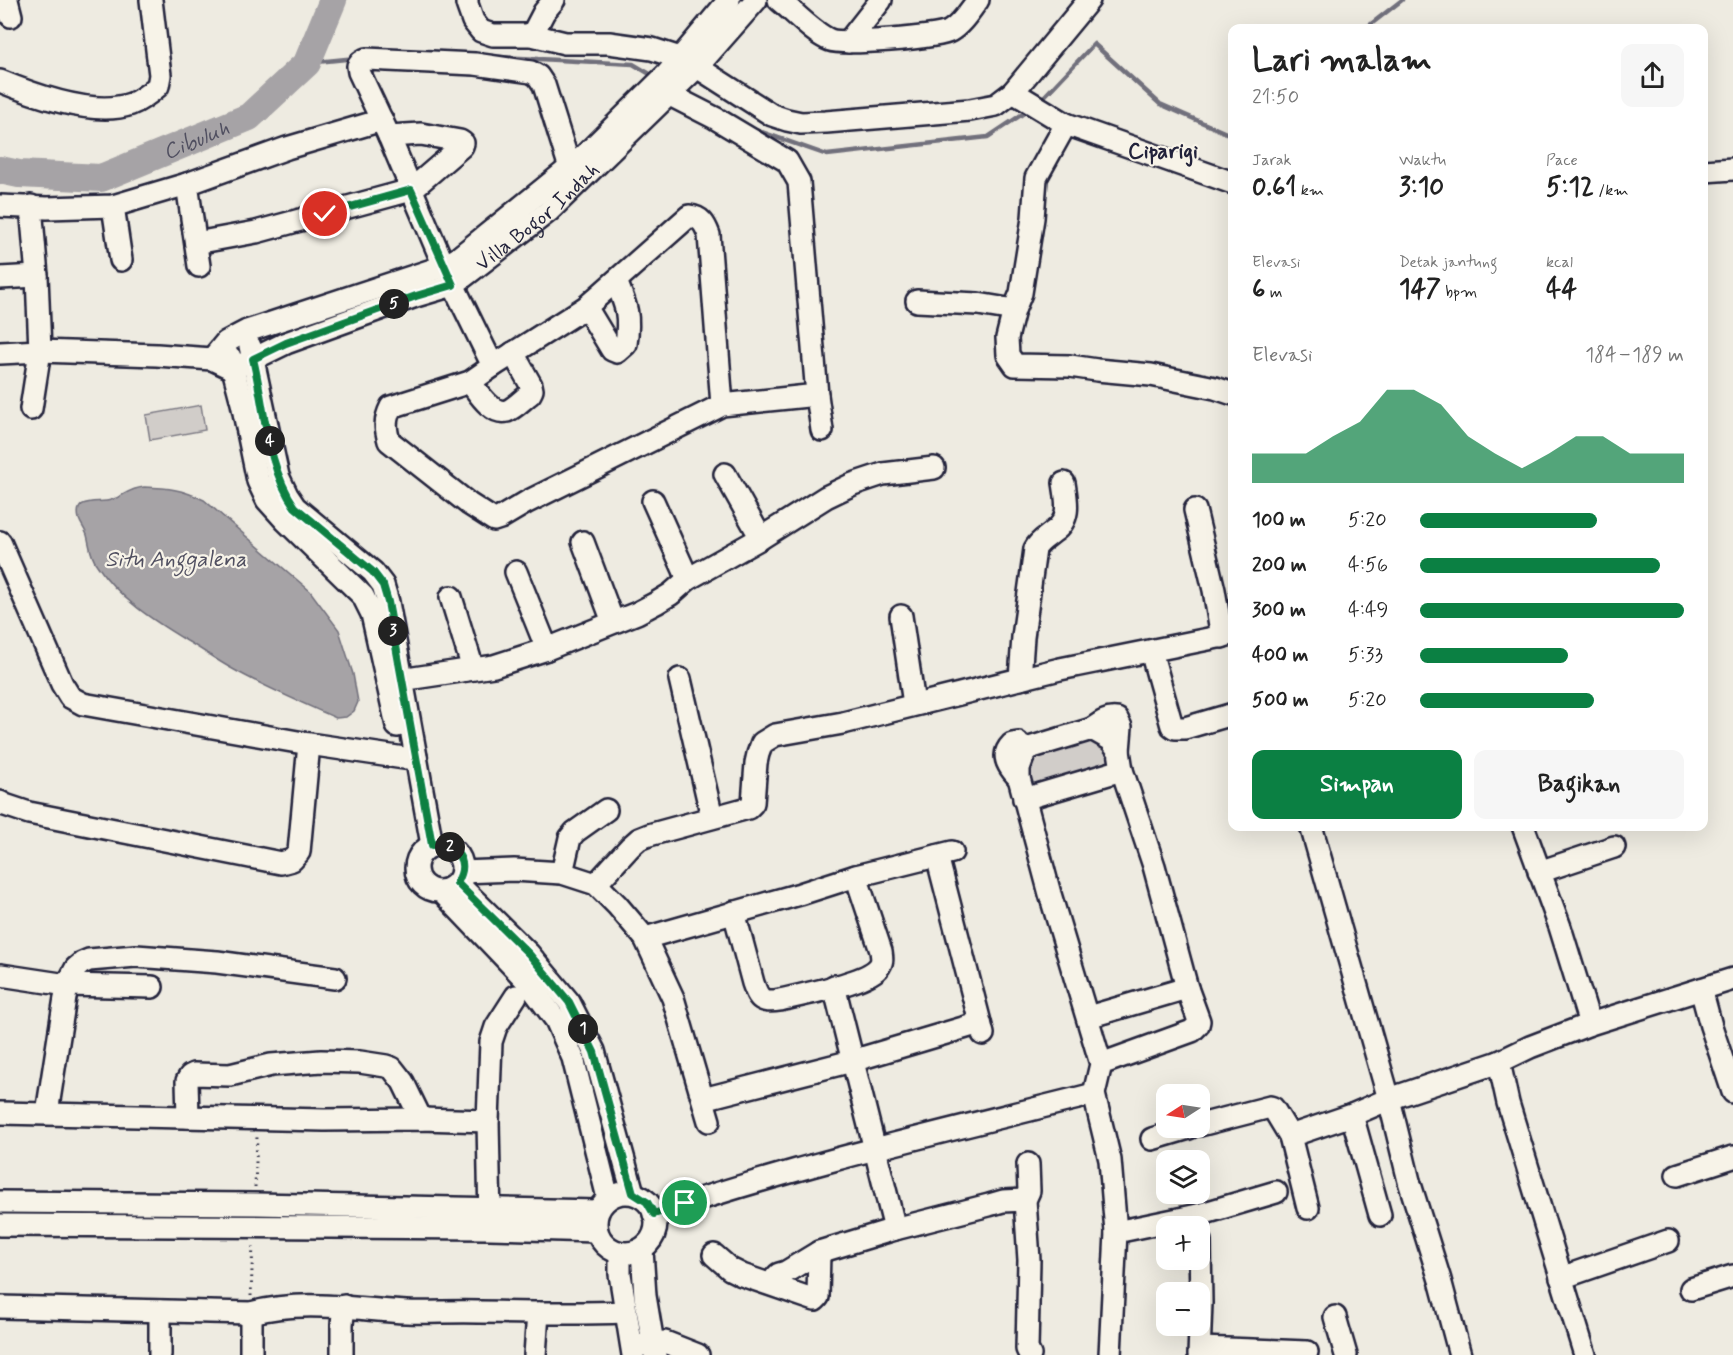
<!DOCTYPE html>
<html lang="id">
<meta charset="utf-8">
<style>
body{margin:0;font-family:Mynerve,sans-serif;background:#f6f6f6;color:#222;height:100vh;display:flex;flex-direction:column;font-size:22px;white-space:nowrap}
*{box-sizing:border-box;margin:0}
p{font-size:20px;color:#767676}
.icon{flex:none;width:33px;height:33px;fill:none;stroke:currentColor;stroke-width:2;stroke-linecap:round;stroke-linejoin:round}
.map{position:relative;flex:1;overflow:hidden}
.drawer{position:absolute;left:1228px;top:24px;width:480px;height:807px;display:flex;flex-direction:column;background:#fff;border-radius:12px;box-shadow:0 6px 24px #0002}
.drawer>*{flex:none}
.needle{width:39px;rotate:258deg}
.fabs{position:absolute;left:1156px;top:1084px;display:grid;gap:12px}
.fabs a{display:grid;place-items:center;width:54px;height:54px;border-radius:12px;background:#fff;box-shadow:0 6px 24px #0002;font-size:30px}
.pin{position:absolute;display:grid;place-items:center;width:51px;height:51px;color:#fff;margin:-26px;border:3px solid #fff;border-radius:50%;box-shadow:0 2px 6px #0007}
.km{position:absolute;width:30px;height:30px;margin:-15px;border-radius:50%;background:#222;color:#fff;font-size:16px;line-height:30px;text-align:center}
.round{display:grid;place-items:center;flex:none;width:63px;height:63px;border-radius:12px;background:#f6f6f6}
.summary{display:flex;align-items:center;justify-content:space-between;height:102px;padding:0 24px}
h1{font-size:33px;font-weight:700;line-height:45px}
.stats{display:grid;grid-template-columns:repeat(3,1fr);gap:9px;height:102px;padding:6px 24px}
.stats div{display:grid;align-content:center}
.stats b{font-size:26px;font-weight:700}
.stats small{font-size:16px;font-weight:400}
.stats p{font-size:16px}
.chart{height:168px;padding:12px 24px}
.chart p{display:flex;justify-content:space-between}
.chart svg{width:100%;height:108px;margin-top:6px;fill:#0b8043;opacity:.7}
.action{display:flex;gap:12px;margin-top:auto;padding:12px 24px}
.action a{flex:1;height:69px;border-radius:12px;background:#0b8043;color:#fff;font-size:24px;font-weight:700;line-height:69px;text-align:center}
.action a+a{background:#f6f6f6;color:#222}
ul{padding:0 24px;list-style:none;font-size:20px}
li{display:grid;grid-template-columns:96px 72px 1fr;align-items:center;height:45px}
li i{height:15px;border-radius:8px;background:#0b8043}
.map>svg:first-child{display:block}
.green{fill:#d1cdc9;stroke:#7a7882;stroke-width:1.5}
.water{fill:#a6a3a6;stroke:#716f7b;stroke-width:1.5}
.lines{fill:none;stroke-linecap:round;stroke-linejoin:round}
.stream{stroke:#716f7b;stroke-width:4.5}
.river{stroke:#a6a3a6;stroke-width:28}
.minor-casing{stroke:#22223b;stroke-width:26}
.path{stroke:#22223b;stroke-width:3;stroke-dasharray:1.5 4.5;stroke-linecap:butt}
.minor{stroke:#f7f3e8;stroke-width:21}
.route-casing{stroke:#fff;stroke-width:12}
.route{stroke:#0b8043;stroke-width:8}
.labels{text-anchor:middle;stroke-width:4.5;stroke-linejoin:round;paint-order:stroke}
.street-label{font-size:21px;fill:#22223b;stroke:#f7f3e8}
.water-label{font-size:22px;font-style:italic;fill:#504f60;stroke:#f7f3e8}
.neighbourhood-label{font-size:22px;font-weight:bold;fill:#22223b;stroke:#f7f3e8}
</style>
<div class="map">
<svg width="1733" height="1355" viewBox="0 0 1733 1355">
<rect width="100%" height="100%" fill="#eeebe1"/>
<filter id="ink" filterUnits="userSpaceOnUse"><feTurbulence type="fractalNoise" baseFrequency=".0167" numOctaves="2"/><feDisplacementMap in="SourceGraphic" scale="12" xChannelSelector="R" yChannelSelector="G"/><feConvolveMatrix kernelMatrix="1 2 1 2 8 2 1 2 1" color-interpolation-filters="sRGB"/></filter>
<g filter="url(#ink)">
<path class="green" d="M 201,405 L 205,430 L 150,440 L 146,415 Z
M 1092,739 L 1112,750 L 1115,765 L 1034,791 L 1021,774 L 1027,757 Z"/>
<path class="water" d="M 144,487 C 169,488 181,489 204,500 L 310,591 L 339,630 L 353,674 L 358,702 L 354,711 L 346,717 L 336,718 C 300,702 264,687 229,667 C 215,659 201,649 187,641 C 154,621 118,598 97,565 C 90,556 90,546 87,535 C 85,529 81,525 79,519 C 73,496 99,504 111,500 C 125,496 127,489 144,487 Z"/>
<g class="lines">
<path class="stream" d="M 1366,28 L 1402,0
M 499,57 L 633,64 L 655,77
M 307,63 L 356,58
M 1039,102 L 1094,44 L 1160,104 L 1233,136
M 750,128 L 827,155 L 988,137 L 1030,109"/>
<path class="river" id="s1" d="M 0,170 L 19,174 L 101,178 L 249,117 L 307,63 L 333,0"/>
<g class="minor-casing">
<g id="minor">
<path d="M 7,0 L 11,16"/>
<path d="M 467,0 L 467,4 L 473,21 L 481,31 L 493,35 L 532,35 L 565,43 L 609,43 L 652,49 L 680,58 L 697,67 L 772,115 L 787,120 L 801,123 L 826,122 L 970,110 L 996,105 L 1013,92 L 1089,0"/>
<path d="M 779,0 C 793,11 814,34 830,40 C 843,45 938,38 950,31 C 962,24 970,10 978,0"/>
<path d="M 532,35 L 544,12 L 554,0"/>
<path d="M 848,42 L 881,0"/>
<path d="M 0,81 C 34,95 95,117 131,104 C 141,100 150,93 158,86 L 160,75 L 151,0"/>
<path d="M 1013,92 L 1066,124 L 1233,183"/>
<path d="M 668,94 L 715,118 L 787,161 L 799,182 L 817,395 L 722,405 L 527,502 L 500,518 L 494,520 L 469,504 L 389,441 C 385,427 385,419 391,407 L 470,382 L 493,366 L 586,307 L 689,216 C 701,217 705,224 709,235 L 722,405"/>
<path d="M 1066,124 L 1036,178 L 1033,218 L 1021,293 L 1014,310 L 1007,338 L 1008,355 L 1015,365 L 1070,366 L 1097,370 L 1151,375 L 1215,388 L 1233,394"/>
<path d="M 1704,171 L 1733,169"/>
<path d="M 187,184 L 199,266"/>
<path d="M 0,206 L 47,208 L 113,206 L 187,184 L 287,148 L 382,120"/>
<path d="M 31,206 L 37,276 L 40,351 L 31,409"/>
<path d="M 113,206 L 121,260"/>
<path d="M 196,243 L 256,232 L 411,190 L 462,146 L 463,143 L 460,141 L 421,134 L 389,136"/>
<path d="M 0,278 L 37,276"/>
<path d="M 917,301 L 978,304 L 1014,310"/>
<path d="M 586,307 L 612,350 L 617,352 L 626,344 C 630,315 627,308 616,281"/>
<path d="M 250,346 L 278,476 L 287,495 L 295,507 L 373,572 L 383,585 L 388,602 L 432,845"/>
<path id="s2" d="M 0,353 L 40,351 L 157,355 L 212,359 L 233,369 L 286,343 L 416,296 L 453,285 L 549,211 L 697,67 L 756,0"/>
<path d="M 230,357 L 242,403 L 258,481 L 267,500 L 286,521 L 363,596 L 372,614 L 397,726"/>
<path d="M 212,359 L 226,342 L 247,331 L 444,266 L 458,258 L 584,156 L 667,74 L 729,0"/>
<path d="M 493,366 L 444,266 L 389,136 L 359,72 L 358,66 L 361,62 L 366,59 L 475,64 L 531,72 L 538,76 L 544,85 L 570,168"/>
<path d="M 470,382 C 478,392 491,415 507,411 C 515,408 523,399 530,394 L 532,390 L 531,385 L 513,353"/>
<path d="M 817,395 L 822,430"/>
<path d="M 725,474 L 761,538"/>
<path d="M 653,501 L 688,579"/>
<path d="M 1195,510 L 1214,590 L 1222,637"/>
<path d="M 0,542 L 62,684 L 70,697 L 83,704 L 309,744 L 404,758 L 416,757"/>
<path d="M 583,542 L 613,622"/>
<path d="M 516,572 L 547,649"/>
<path d="M 451,597 L 473,669"/>
<path d="M 901,616 L 914,704"/>
<path d="M 1151,651 L 1172,726 L 1175,728 L 1185,728 L 1233,714"/>
<path d="M 680,679 L 712,817"/>
<path d="M 1020,679 L 1023,637 L 1035,549 C 1039,541 1046,538 1053,532 C 1071,520 1067,502 1064,483"/>
<path d="M 387,682 L 494,666 L 547,649 L 637,613 L 656,603 L 671,594 L 688,579 L 761,538 L 826,497 L 853,484 L 883,474 L 934,468"/>
<path d="M 1092,729 C 1099,724 1107,717 1117,719 L 1121,727 L 1119,751"/>
<path d="M 1019,778 C 1009,768 1000,756 1012,744 L 1018,743 L 1024,752"/>
<path d="M 1024,799 L 1122,770"/>
<path d="M 0,802 L 5,805 L 29,813 L 281,863 L 292,860 L 299,852 L 309,744"/>
<path d="M 1311,826 L 1389,1099 L 1499,1062 L 1530,1047 L 1590,1024 L 1733,979"/>
<path d="M 1523,826 L 1560,927 L 1590,1024"/>
<circle cx="439" cy="868" r="23"/>
<path d="M 937,856 L 983,1034"/>
<path d="M 462,872 L 514,870 L 562,873 L 596,884 L 617,905 L 645,938 L 673,998 L 709,1121"/>
<path d="M 1539,872 L 1614,847"/>
<path d="M 562,873 L 570,838 L 575,832 L 606,810"/>
<path d="M 457,883 L 529,954 L 569,1002 L 594,1051 L 633,1193"/>
<path d="M 596,884 L 630,847 L 639,839 L 649,835 L 748,808 L 753,803 L 756,763 L 758,754 L 762,743 L 775,735 L 843,723 L 1060,669 L 1233,634"/>
<path d="M 441,891 L 526,980 L 556,1020 L 573,1058 L 608,1198"/>
<path d="M 734,912 L 753,983 C 759,1000 762,1003 780,1000 C 801,995 865,983 878,968 C 883,962 882,958 881,951 L 856,876"/>
<path d="M 645,938 L 800,894 L 856,876 L 952,852"/>
<path d="M 1,975 L 67,985 L 152,987"/>
<path d="M 834,986 L 895,1229"/>
<path d="M 1701,989 L 1711,1026 L 1733,1092"/>
<path d="M 1088,1017 L 1187,988"/>
<path d="M 1499,1062 L 1508,1103 L 1585,1355"/>
<path d="M 1101,1064 L 1192,1031 L 1198,1025 L 1199,1021 L 1187,988 L 1154,866 L 1122,770 L 1119,751 L 1111,740 L 1092,729 L 1026,749 L 1019,768 L 1019,778 L 1050,894 L 1101,1064 L 1094,1094 L 1110,1160 L 1116,1232 L 1110,1355"/>
<path d="M 703,1099 L 852,1061 L 980,1023"/>
<path d="M 0,1113 L 324,1120 L 421,1119 L 488,1121"/>
<path d="M 47,1113 L 67,985 L 76,968 L 82,963 L 89,960 L 136,956 L 217,962 L 335,978"/>
<path d="M 1352,1115 L 1380,1215"/>
<path d="M 188,1117 L 187,1081 L 190,1076 L 194,1074 L 230,1075 L 271,1065 L 321,1061 L 360,1062 L 386,1066 L 392,1068 L 403,1082 L 421,1119"/>
<path d="M 1200,1125 L 1270,1107 L 1273,1108 L 1290,1136"/>
<path d="M 1152,1139 L 1189,1128"/>
<path d="M 1028,1164 L 1029,1191 L 1025,1200 L 1029,1260 L 1027,1349 L 1030,1355"/>
<path d="M 1677,1175 L 1733,1157"/>
<circle cx="626" cy="1223" r="30"/>
<path d="M 0,1202 L 255,1204 L 598,1211"/>
<path d="M 1308,1208 L 1290,1136 L 1352,1115 L 1389,1099 L 1409,1181 L 1440,1280 L 1460,1355"/>
<path d="M 654,1214 C 798,1165 947,1131 1094,1094"/>
<path d="M 1198,1215 L 1276,1192"/>
<path d="M 490,1222 L 488,1121 L 491,1042 L 496,1027 L 516,996"/>
<path d="M 0,1225 L 490,1228 L 596,1231"/>
<path d="M 1116,1232 L 1198,1215 L 1199,1227"/>
<path d="M 642,1250 L 645,1296 L 655,1355"/>
<path d="M 620,1253 L 620,1274 L 633,1355"/>
<path d="M 714,1255 L 730,1269 L 742,1275 L 815,1300 L 818,1297 L 819,1252"/>
<path d="M 1561,1278 L 1668,1241"/>
<path d="M 773,1284 L 776,1277 L 779,1274 L 786,1272 L 819,1252 L 895,1229 L 989,1205 L 1003,1201 L 1025,1200"/>
<path d="M 1691,1289 L 1733,1276"/>
<path d="M 0,1307 L 251,1313 C 303,1299 353,1309 406,1312 C 430,1313 454,1311 479,1312 C 528,1313 576,1314 625,1312"/>
<path d="M 160,1311 L 160,1355"/>
<path d="M 251,1313 L 251,1355"/>
<path d="M 1335,1317 L 1346,1355"/>
<path d="M 642,1345 L 665,1342 L 698,1355"/>
<path d="M 1201,1348 L 1307,1352"/>
<path d="M 342,1355 L 342,1324 L 344,1306"/>
<path d="M 535,1355 L 538,1313"/>
<path d="M 1199,1355 L 1201,1303 L 1200,1241"/>
</g>
</g>
<path class="path" d="M 255,1187 L 257,1137
M 251,1296 L 253,1243"/>
<use href="#minor" class="minor"/>
</g>
</g>
<g class="lines" filter="url(#ink)">
<g class="route-casing">
<path id="route" d="M 325,214 L 411,190 L 453,285 L 416,296 L 286,343 L 253,359 C 265,407 266,466 295,507 L 373,572 L 383,585 L 388,602 L 432,845 C 457,844 470,861 457,883 L 529,954 L 569,1002 L 594,1052 L 633,1193 L 647,1202 L 654,1214 L 685,1203"/>
</g>
<use href="#route" class="route"/>
</g>
<g class="labels">
<g class="street-label">
<text dy="7" stroke="none"><textPath href="#s2" startOffset="580">Villa Bogor Indah</textPath></text>
</g>
<g class="water-label">
<text dy="8" stroke="none"><textPath href="#s1" startOffset="204">Cibuluh</textPath></text>
<text x="176" y="566">Situ Anggalena</text>
</g>
<g class="neighbourhood-label">
<text x="1163" y="158">Ciparigi</text>
</g>
</g>
</svg>
<div class="fabs">
<a><svg class="needle" viewBox="-14 -14 28 28"><path d="M0-13l5 13h-10z" fill="#e53935"/><path d="M0 13l5-13h-10z" fill="#767676"/></svg></a>
<a><svg class="icon" aria-label="layers" viewBox="0 0 24 24"><path d="M12 4l9 5-9 5-9-5zM3 14l9 5 9-5"/></svg></a>
<a>+</a>
<a>−</a>
</div>
<div class="pin" style="left:685px;top:1203px;background:#1e9e55"><svg class="icon" aria-label="arrive" viewBox="0 0 24 24"><path d="M6 21V4h12l-3 4 3 4H6"/></svg></div>
<div class="pin" style="left:325px;top:214px;background:#d93025"><svg class="icon" aria-label="check" viewBox="0 0 24 24"><path d="M5 12l5 5 9-10"/></svg></div>
<b class="km" style="left:583px;top:1029px">1</b>
<b class="km" style="left:450px;top:847px">2</b>
<b class="km" style="left:393px;top:631px">3</b>
<b class="km" style="left:270px;top:441px">4</b>
<b class="km" style="left:394px;top:304px">5</b>
<section class="drawer">
<div class="summary"><div><h1>Lari malam</h1><p>21:50</p></div><a class="round"><svg class="icon" aria-label="share" viewBox="0 0 24 24"><path d="M12 15V3M7 8l5-5 5 5M5 13v7h14v-7"/></svg></a></div>
<div class="stats">
<div><p>Jarak</p><b>0.61<small> km</small></b></div>
<div><p>Waktu</p><b>3:10</b></div>
<div><p>Pace</p><b>5:12<small> /km</small></b></div>
</div>
<div class="stats">
<div><p>Elevasi</p><b>6<small> m</small></b></div>
<div><p>Detak jantung</p><b>147<small> bpm</small></b></div>
<div><p>kcal</p><b>44</b></div>
</div>
<div class="chart"><p><span>Elevasi</span>184–189 m</p>
<svg viewBox="0 0 160 44" preserveAspectRatio="none"><path d="M0 44V32L10 32L20 32L30 25L40 19L50 6L60 6L70 12L80 25L90 32L100 38L110 32L120 25L130 25L140 32L150 32L160 32V44z"/></svg>
</div>
<ul>
<li><b>100 m</b>5:20<i style="width:67%"></i></li>
<li><b>200 m</b>4:56<i style="width:91%"></i></li>
<li><b>300 m</b>4:49<i style="width:100%"></i></li>
<li><b>400 m</b>5:33<i style="width:56%"></i></li>
<li><b>500 m</b>5:20<i style="width:66%"></i></li>
</ul>
<div class="action"><a>Simpan</a><a>Bagikan</a></div>
</section>
</div>
